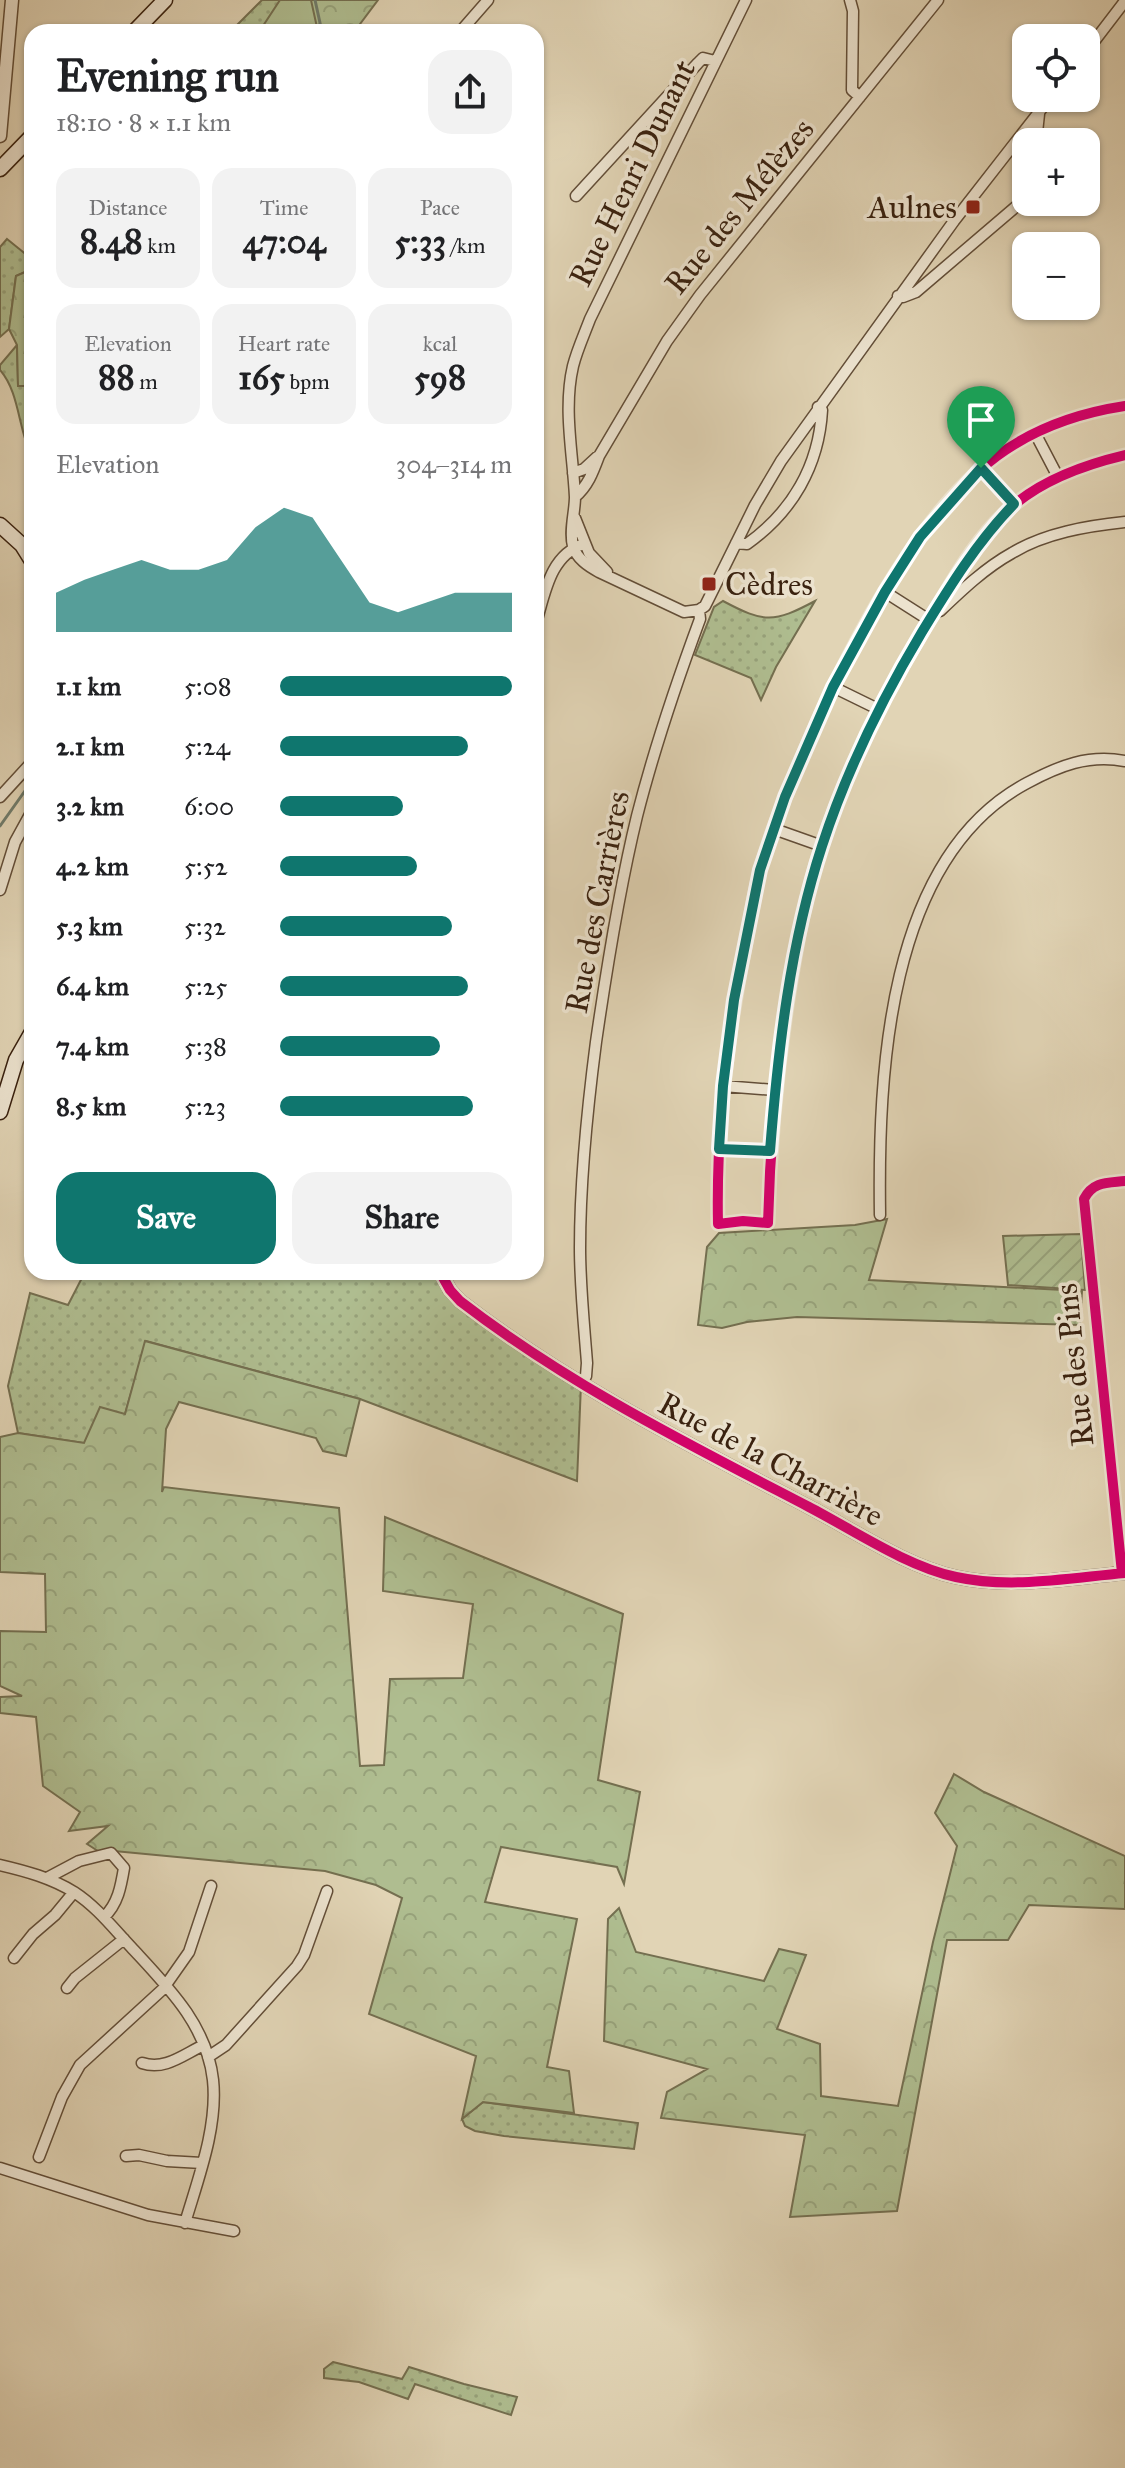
<!DOCTYPE html>
<meta charset="utf-8">
<style>
body{margin:0;font-family:"IM FELL Great Primer",serif;background:#f2f2f2;color:#202124;height:100vh;display:flex;flex-direction:column;font-size:30px;white-space:nowrap}
*{box-sizing:border-box;margin:0}
p{font-size:26px;color:#757577}
.icon{flex:none;width:44px;height:44px;fill:none;stroke:currentColor;stroke-width:2;stroke-linecap:round;stroke-linejoin:round}
.map{position:relative;flex:1;overflow:hidden}
.drawer{position:absolute;left:24px;top:24px;width:520px;height:1256px;display:flex;flex-direction:column;background:#fff;border-radius:24px;box-shadow:0 2px 6px #0004}
.drawer>*{flex:none}
.tools{position:absolute;left:1012px;top:24px;display:grid;gap:16px}
.tools a{display:grid;place-items:center;width:88px;height:88px;border-radius:16px;background:#fff;box-shadow:0 2px 6px #0004;font-size:40px}
.pin{position:absolute;display:grid;place-items:center;width:68px;height:68px;color:#fff;margin:-82px -34px;border-radius:50% 50% 50% 0;rotate:-45deg;box-shadow:0 0 8px #0007}
.pin .icon{rotate:45deg}
.round{display:grid;place-items:center;flex:none;width:84px;height:84px;border-radius:24px;background:#f2f2f2}
.summary{display:flex;align-items:center;justify-content:space-between;height:136px;padding:0 32px}
h1{font-size:44px;font-weight:800;line-height:60px}
.metrics{display:grid;grid-template-columns:repeat(3,1fr);gap:12px;height:136px;padding:8px 32px}
.metrics div{display:grid;align-content:center;border-radius:20px;background:#f2f2f2;text-align:center}
.metrics b{font-size:34px;font-weight:800}
.metrics small{font-size:22px;font-weight:400}
.metrics p{font-size:22px}
.chart{height:224px;padding:16px 32px}
.chart p{display:flex;justify-content:space-between}
.chart svg{width:100%;height:144px;margin-top:8px;fill:#0f766e;opacity:.7}
.action{display:flex;gap:16px;margin-top:auto;padding:16px 32px}
.action a{flex:1;height:92px;border-radius:24px;background:#0f766e;color:#fff;font-size:32px;font-weight:800;line-height:92px;text-align:center}
.action a+a{background:#f2f2f2;color:#202124}
ul{padding:0 32px;list-style:none;font-size:26px}
li{display:grid;grid-template-columns:128px 96px 1fr;align-items:center;height:60px}
li i{height:20px;border-radius:10px;background:#0f766e}
.map>svg:first-child{display:block}
.grass{fill:url(#grass-dots);stroke:#746f50;stroke-width:2}
.forest{fill:url(#forest-crowns);stroke:#746f50;stroke-width:2}
.park{fill:#afbd90;stroke:#746f50;stroke-width:2}
.garden{fill:url(#garden-furrows);stroke:#746f50;stroke-width:2}
.lines{fill:none;stroke-linecap:round;stroke-linejoin:round}
.stream{stroke:#707c6b;stroke-width:3}
.minor-casing{stroke:#634e38;stroke-width:13}
.tertiary-casing{stroke:#634e38;stroke-width:15}
.secondary-casing{stroke:#39210f;stroke-width:17}
.minor{stroke:#ece3cf;stroke-width:10}
.tertiary{stroke:#ece3cf;stroke-width:12}
.secondary{stroke:#ece3cf;stroke-width:14}
.cycleway-casing{stroke:#ece3cf;stroke-width:15}
.cycleway{stroke:#d6006c;stroke-width:10}
.route-casing{stroke:#fff;stroke-width:16}
.route{stroke:#0f766e;stroke-width:10}
.poi-dot{fill:#8f2418;stroke:#ece3cf;stroke-width:3}
.labels{text-anchor:middle;stroke-width:7;stroke-linejoin:round;paint-order:stroke}
.street-label{font-size:32px;fill:#39210f;stroke:#ece3cf}
.poi-label{font-size:32px;fill:#39210f;stroke:#ece3cf;text-anchor:end}
</style>
<div class="map">
<svg width="1125" height="2468" viewBox="0 0 1125 2468">
<defs>
<pattern id="grass-dots" width="8" height="8" patternUnits="userSpaceOnUse" patternTransform="scale(2)"><rect width="8" height="8" fill="#afbd90"/><path d="M2 2h.1M6 6h.1" fill="none" stroke="#97a27b" stroke-width="1.8" stroke-linecap="round"/></pattern>
<pattern id="forest-crowns" width="20" height="18" patternUnits="userSpaceOnUse" patternTransform="scale(2)"><rect width="20" height="18" fill="#afbd90"/><path d="M2 6a3 3 0 1 1 6 0M12 15a3 3 0 1 1 6 0" fill="none" stroke="#97a27b"/></pattern>
<pattern id="garden-furrows" width="10" height="10" patternUnits="userSpaceOnUse" patternTransform="scale(2)"><rect width="10" height="10" fill="#afbd90"/><path d="M-1 1l2-2M0 10L10 0M9 11l2-2" fill="none" stroke="#97a27b"/></pattern>
</defs>
<rect width="100%" height="100%" fill="#e1d4b5"/>
<filter id="stains"><feTurbulence type="fractalNoise" baseFrequency=".0025" numOctaves="4"/><feColorMatrix values="0 0 0 0 .2 0 0 0 0 .09 0 0 0 0 .02 0 0 0 .5 -.17"/></filter>
<radialGradient id="worn" r=".72"><stop offset=".6" stop-color="#630" stop-opacity="0"/><stop offset="1" stop-color="#630" stop-opacity=".3"/></radialGradient>
<path class="grass" d="M 262,0 L 303,0 L 273,32 L 230,32 Z
M 7,239 L 28,256 L 32,252 L 32,269 L 16,276 L 9,329 L 0,337 L 0,247 Z
M 17,345 L 18,385 L 32,386 L 32,457 C 18,430 20,393 0,370 L 0,365 Z
M 723,601 C 764,623 774,623 815,601 L 776,667 L 761,700 L 751,678 L 695,655 L 714,607 Z
M 85,1272 L 440,1272 L 450,1290 L 581,1384 L 577,1481 L 360,1399 L 146,1341 L 125,1414 L 84,1443 L 18,1433 L 8,1386 L 30,1293 L 68,1305 Z
M 483,2102 L 638,2123 L 634,2149 L 504,2136 L 475,2131 L 465,2126 L 462,2119 Z
M 333,2362 L 402,2379 L 409,2367 L 464,2384 L 517,2397 L 511,2415 L 415,2384 L 408,2399 L 359,2382 L 324,2378 L 324,2369 Z"/>
<path class="forest" d="M 303,0 L 378,0 L 354,32 L 273,32 Z
M 32,269 L 32,386 L 18,386 L 17,345 L 9,329 L 16,276 Z
M 887,1219 L 869,1280 L 1082,1291 L 1080,1325 L 797,1317 L 747,1322 L 722,1328 L 698,1325 L 707,1247 L 719,1233 L 855,1225 Z
M 145,1341 L 360,1399 L 346,1456 L 323,1451 L 316,1438 L 179,1402 L 166,1429 L 162,1492 L 164,1487 L 339,1508 L 360,1766 L 384,1765 L 390,1679 L 463,1678 L 473,1604 L 383,1591 L 385,1517 L 623,1614 L 598,1780 L 640,1792 L 624,1884 L 617,1867 L 501,1847 L 485,1902 L 577,1919 L 547,2067 L 569,2071 L 574,2113 L 483,2102 L 462,2119 L 476,2056 L 369,2014 L 402,1898 L 376,1885 L 325,1871 L 114,1851 L 98,1851 L 87,1844 L 108,1826 L 69,1831 L 80,1812 L 43,1786 L 36,1717 L 0,1713 L 0,1697 L 22,1696 L 0,1686 L 0,1631 L 46,1632 L 45,1574 L 0,1572 L 0,1437 L 18,1433 L 84,1443 L 100,1407 L 125,1414 Z
M 954,1774 L 984,1792 L 1125,1856 L 1125,1909 L 1029,1905 L 1008,1940 L 947,1940 L 897,2211 L 790,2217 L 805,2135 L 661,2118 L 667,2092 L 707,2069 L 604,2041 L 608,1919 L 619,1908 L 636,1952 L 764,1981 L 779,1949 L 806,1955 L 777,2029 L 820,2044 L 821,2096 L 898,2106 L 933,1942 L 957,1846 L 935,1813 Z"/>
<path class="park" d="M 280,0 L 311,0 L 318,32 L 259,32 Z"/>
<path class="garden" d="M 1081,1234 L 1085,1290 L 1008,1285 L 1003,1236 Z"/>
<g class="lines">
<path class="stream" d="M 315,0 L 322,32
M 313,32 L 320,24
M 0,826 L 32,781"/>
<g class="minor-casing">
<path id="minor" d="M 850,0 L 853,11 L 852,90 L 860,97
M 460,32 L 488,0
M 1086,52 L 1125,1
M 1036,142 L 1039,114
M 576,196 L 698,63 L 703,58 L 715,61
M 898,296 L 903,297 L 916,292 L 1019,204 L 1026,190
M 1125,406 C 1079,413 1035,428 997,456 C 911,518 837,672 797,769 C 783,802 769,836 760,871 C 754,894 750,919 746,942 C 727,1036 716,1129 718,1224 L 743,1221 L 768,1223 C 770,1143 777,1066 790,987 C 798,939 806,892 822,845 C 847,769 884,695 926,626 C 951,584 976,535 1015,504 C 1045,479 1087,464 1125,455
M 1035,433 L 1058,477
M 981,468 L 1014,504
M 573,473 L 584,469 L 597,457
M 575,497 C 588,486 593,472 599,456 L 667,341 L 700,295 L 938,0
M 575,518 L 589,553 L 607,572
M 736,543 L 747,544 C 792,512 819,466 822,410 L 818,407
M 885,592 L 929,620
M 699,610 L 684,612 L 599,572 C 588,566 577,559 573,546 C 569,531 575,512 575,497 C 573,454 563,409 573,366 C 577,350 584,335 590,319 L 746,0
M 940,611 C 962,590 985,568 1012,553 C 1045,533 1087,526 1125,522
M 536,623 C 545,593 550,555 584,544
M 833,687 L 880,710
M 0,797 L 32,762
M 774,829 L 822,846
M 0,890 L 15,842 L 32,811
M 723,1086 L 775,1090
M 719,1149 L 770,1151
M 880,1215 C 878,1076 886,858 1027,783 C 1059,766 1088,754 1125,761
M 581,1384 L 586,1376 L 587,1363 C 584,1324 580,1286 580,1248 C 580,1179 587,1111 596,1042 C 607,966 619,890 637,816 C 654,749 676,684 700,619 L 699,610 L 705,606 L 709,598 L 755,505 L 781,461 L 954,221 L 1050,98
M 1122,1573 L 1084,1199 C 1093,1181 1108,1183 1125,1181
M 0,1865 C 26,1871 51,1878 74,1892 C 97,1907 113,1928 131,1947 C 167,1986 207,2025 213,2080 C 218,2127 198,2179 185,2223
M 47,1878 L 79,1861 L 111,1853 L 124,1868 C 121,1886 118,1904 104,1917
M 14,1958 L 33,1934 L 55,1915 L 74,1892
M 67,1988 L 75,1978 L 124,1939
M 208,2057 L 226,2045 L 297,1966 L 304,1955 L 327,1891
M 142,2063 C 165,2071 184,2054 204,2045
M 126,2156 L 139,2155 L 167,2161 L 202,2163
M 39,2157 L 62,2097 L 80,2065 L 163,1989 L 189,1952 L 211,1886
M 0,2168 L 148,2215 L 234,2231"/>
</g>
<g class="tertiary-casing">
<path id="tertiary" d="M 0,136 L 12,0
M 440,1272 L 450,1290 L 460,1301 C 569,1385 688,1444 809,1507 C 855,1531 906,1566 956,1577 C 1011,1589 1069,1578 1125,1573"/>
</g>
<g class="secondary-casing">
<path id="secondary" d="M 134,32 L 165,0
M 0,169 L 32,136
M 0,525 L 22,545 L 32,561
M 0,1112 L 16,1060 L 32,1032"/>
</g>
<use href="#minor" class="minor"/>
<use href="#tertiary" class="tertiary"/>
<use href="#secondary" class="secondary"/>
<g class="cycleway-casing">
<path id="cycleway" d="M 1125,406 C 1079,413 1035,428 997,456 C 911,518 837,672 797,769 C 783,802 769,836 760,871 C 754,894 750,919 746,942 C 727,1036 716,1129 718,1224 L 743,1221 L 768,1223 C 770,1143 777,1066 790,987 C 798,939 806,892 822,845 C 847,769 884,695 926,626 C 951,584 976,535 1015,504 C 1045,479 1087,464 1125,455
M 440,1272 L 450,1290 L 460,1301 C 569,1385 688,1444 809,1507 C 855,1531 906,1566 956,1577 C 1011,1589 1069,1578 1125,1573
M 1122,1573 L 1084,1199 C 1093,1181 1108,1183 1125,1181"/>
</g>
<use href="#cycleway" class="cycleway"/>
</g>
<g class="lines">
<g class="route-casing">
<path id="route" d="M 981,468 L 1014,504 C 977,542 950,586 922,632 C 882,699 846,772 822,846 C 790,944 778,1050 770,1151 L 719,1149 L 723,1086 L 734,1000 L 760,870 L 785,797 L 833,687 L 885,592 L 920,537 Z"/>
</g>
<use href="#route" class="route"/>
</g>
<g class="poi-dot">
<rect x="965" y="199" width="16" height="16" rx="4"/>
<rect x="701" y="576" width="16" height="16" rx="4"/>
</g>
<g class="labels">
<g class="street-label">
<text transform="translate(632 173) rotate(-64)" y="11">Rue Henri Dunant</text>
<text transform="translate(739 206) rotate(-51)" y="11">Rue des Mélèzes</text>
<text transform="translate(597 902) rotate(-79)" y="11">Rue des Carrières</text>
<text transform="translate(1074 1365) rotate(-96)" y="11">Rue des Pins</text>
<text transform="translate(771 1459) rotate(28)" y="11">Rue de la Charrière</text>
</g>
<g class="poi-label">
<text x="957" y="218">Aulnes</text>
<text x="725" y="595" text-anchor="start">Cèdres</text>
</g>
</g>
<rect width="100%" height="100%" filter="url(#stains)"/>
<rect width="100%" height="100%" fill="url(#worn)"/>
</svg>
<div class="tools">
<a><svg class="icon" aria-label="locate" viewBox="0 0 24 24"><circle cx="12" cy="12" r="6"/><path d="M12 2v4M12 18v4M2 12h4M18 12h4"/></svg></a>
<a>+</a>
<a>−</a>
</div>
<div class="pin" style="left:981px;top:468px;background:#1e9e55"><svg class="icon" aria-label="arrive" viewBox="0 0 24 24"><path d="M6 21V4h12l-3 4 3 4H6"/></svg></div>
<section class="drawer">
<div class="summary"><div><h1>Evening run</h1><p>18:10 · 8 × 1.1 km</p></div><a class="round"><svg class="icon" aria-label="share" viewBox="0 0 24 24"><path d="M12 15V3M7 8l5-5 5 5M5 13v7h14v-7"/></svg></a></div>
<div class="metrics">
<div><p>Distance</p><b>8.48<small> km</small></b></div>
<div><p>Time</p><b>47:04</b></div>
<div><p>Pace</p><b>5:33<small> /km</small></b></div>
</div>
<div class="metrics">
<div><p>Elevation</p><b>88<small> m</small></b></div>
<div><p>Heart rate</p><b>165<small> bpm</small></b></div>
<div><p>kcal</p><b>598</b></div>
</div>
<div class="chart"><p><span>Elevation</span>304–314 m</p>
<svg viewBox="0 0 160 44" preserveAspectRatio="none"><path d="M0 44V32L10 28L20 25L30 22L40 25L50 25L60 22L70 12L80 6L90 9L100 22L110 35L120 38L130 35L140 32L150 32L160 32V44z"/></svg>
</div>
<ul>
<li><b>1.1 km</b>5:08<i style="width:100%"></i></li>
<li><b>2.1 km</b>5:24<i style="width:81%"></i></li>
<li><b>3.2 km</b>6:00<i style="width:53%"></i></li>
<li><b>4.2 km</b>5:52<i style="width:59%"></i></li>
<li><b>5.3 km</b>5:32<i style="width:74%"></i></li>
<li><b>6.4 km</b>5:25<i style="width:81%"></i></li>
<li><b>7.4 km</b>5:38<i style="width:69%"></i></li>
<li><b>8.5 km</b>5:23<i style="width:83%"></i></li>
</ul>
<div class="action"><a>Save</a><a>Share</a></div>
</section>
</div>
